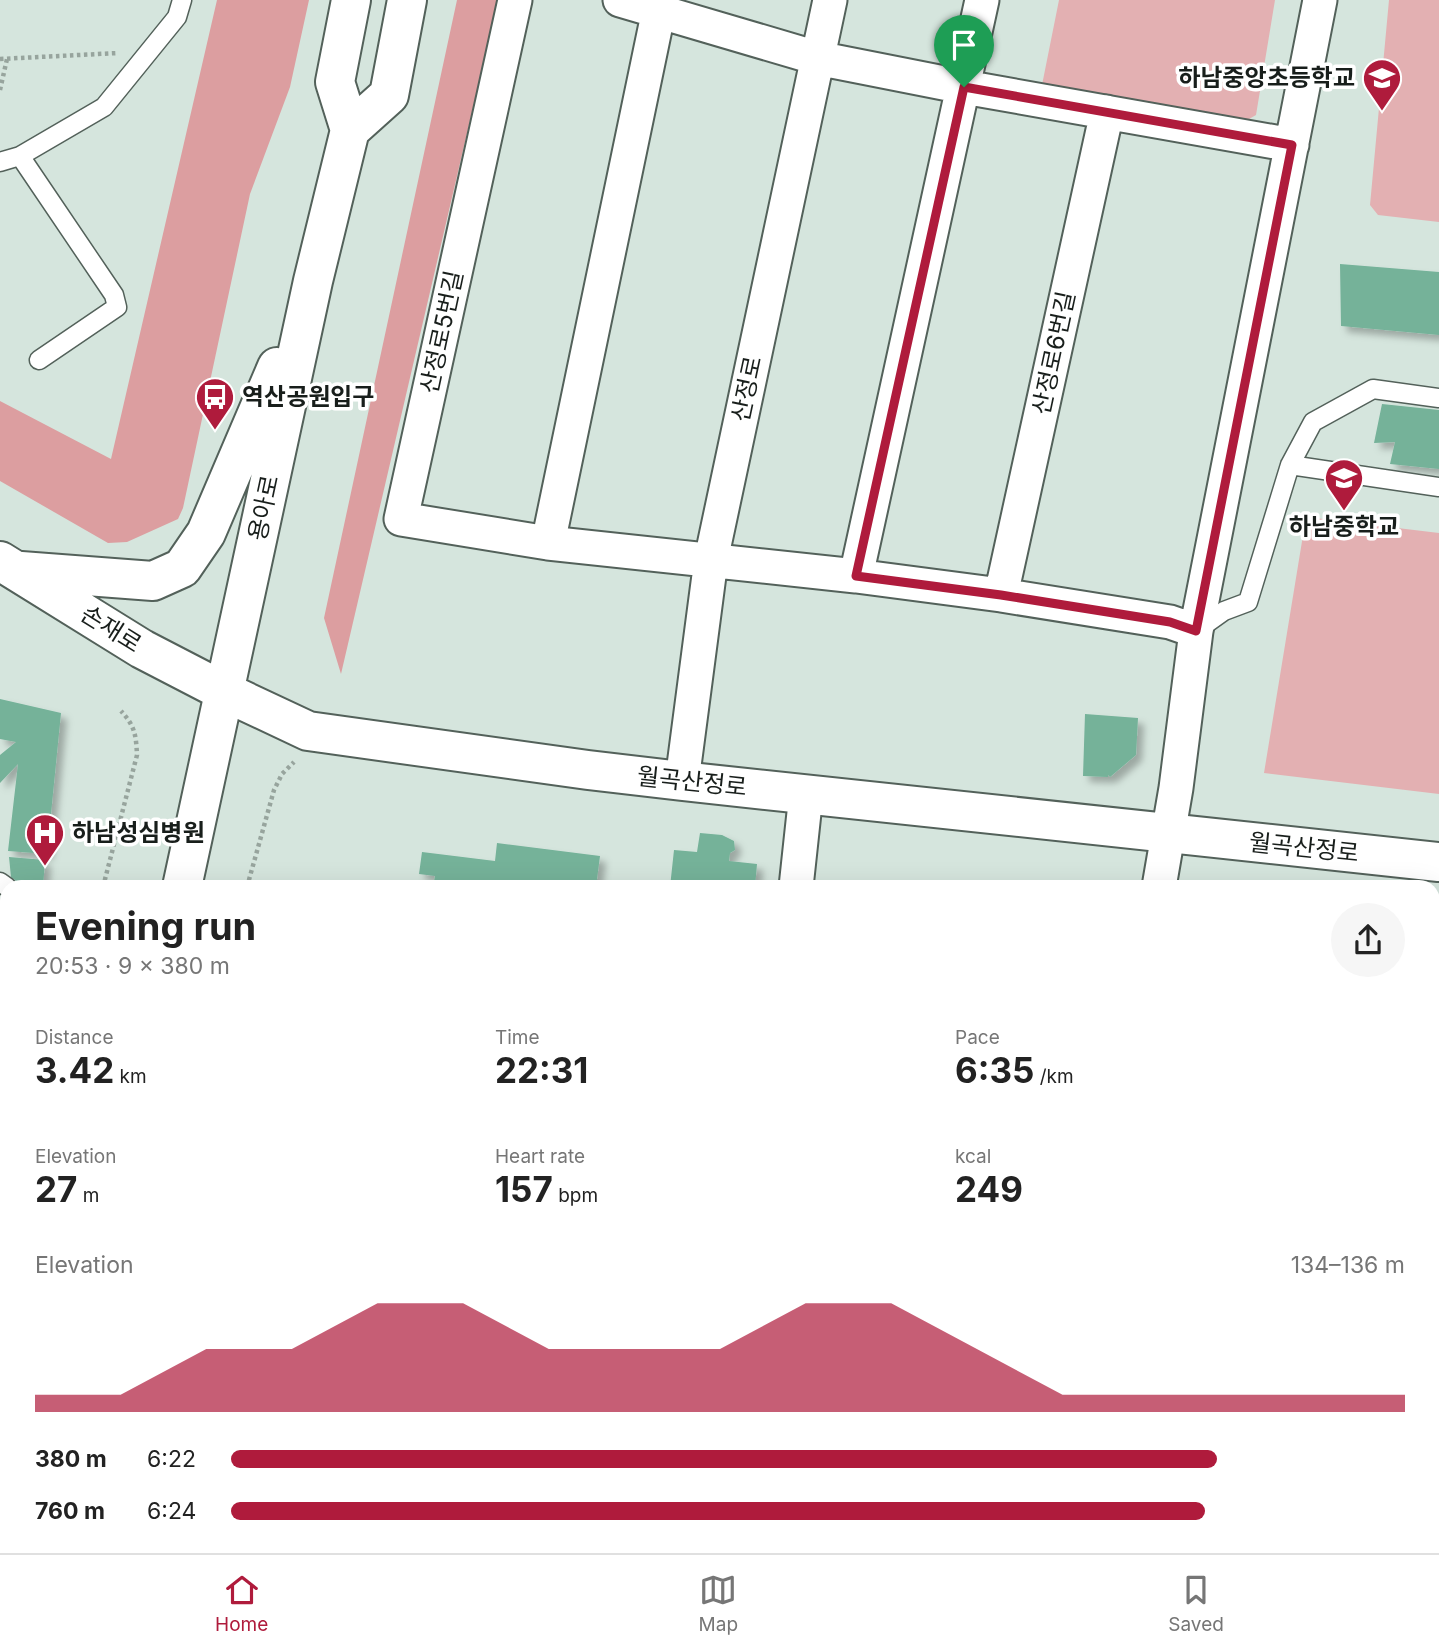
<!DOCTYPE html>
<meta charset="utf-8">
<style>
body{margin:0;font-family:Inter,"Noto Sans KR",sans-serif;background:#f6f6f6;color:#222;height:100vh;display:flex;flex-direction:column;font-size:26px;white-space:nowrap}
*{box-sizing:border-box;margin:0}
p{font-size:23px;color:#767676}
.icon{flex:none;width:38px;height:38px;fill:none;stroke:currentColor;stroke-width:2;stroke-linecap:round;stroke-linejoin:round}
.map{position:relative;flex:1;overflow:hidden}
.panel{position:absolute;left:0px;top:880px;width:1440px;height:674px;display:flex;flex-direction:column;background:#fff;border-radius:21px 21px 0 0;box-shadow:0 7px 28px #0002}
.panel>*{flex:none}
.pin{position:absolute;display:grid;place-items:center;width:60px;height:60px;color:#fff;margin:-72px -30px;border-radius:50% 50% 50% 0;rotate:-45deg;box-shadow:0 0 7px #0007}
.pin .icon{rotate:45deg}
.round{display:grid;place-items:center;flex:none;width:74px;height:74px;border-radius:37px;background:#f6f6f6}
.summary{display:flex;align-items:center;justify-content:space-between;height:119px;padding:0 35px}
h1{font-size:38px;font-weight:700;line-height:52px}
.figures{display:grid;grid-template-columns:repeat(3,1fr);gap:10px;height:119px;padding:7px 35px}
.figures div{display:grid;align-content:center}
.figures b{font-size:35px;font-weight:700}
.figures small{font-size:19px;font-weight:400}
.figures p{font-size:19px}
.chart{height:196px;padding:14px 35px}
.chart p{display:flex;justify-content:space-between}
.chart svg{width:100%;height:126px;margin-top:7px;fill:#af1b3c;opacity:.7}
ul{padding:0 35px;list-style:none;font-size:23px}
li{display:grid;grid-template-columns:112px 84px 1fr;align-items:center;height:52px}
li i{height:18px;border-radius:9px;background:#af1b3c}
.tab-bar{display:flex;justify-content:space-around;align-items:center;height:98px;border-top:2px solid #e0e0e0;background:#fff;font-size:19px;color:#767676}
.tab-bar a{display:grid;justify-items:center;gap:4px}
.tab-bar .active{color:#af1b3c}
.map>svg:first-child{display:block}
.green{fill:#e3b0b2}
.forest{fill:#dc9ea0}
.building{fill:#74b299;filter:url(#shadow)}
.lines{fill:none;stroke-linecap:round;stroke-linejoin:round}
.lane-casing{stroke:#53615a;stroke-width:21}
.street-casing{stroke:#53615a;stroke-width:37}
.secondary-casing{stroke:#53615a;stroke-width:42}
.path{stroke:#97a49d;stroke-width:4.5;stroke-dasharray:3.5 3.5;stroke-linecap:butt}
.lane{stroke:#fff;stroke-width:18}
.street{stroke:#fff;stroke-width:33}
.secondary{stroke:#fff;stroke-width:38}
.route-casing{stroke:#fff;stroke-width:14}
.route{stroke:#af1b3c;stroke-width:9}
.labels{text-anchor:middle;stroke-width:7;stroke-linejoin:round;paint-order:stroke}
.poi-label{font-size:24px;font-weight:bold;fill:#181e1b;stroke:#fff;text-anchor:start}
.street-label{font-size:24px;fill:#181e1b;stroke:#fff}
</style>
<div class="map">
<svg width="1439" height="1553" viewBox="0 0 1439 1553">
<defs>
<filter id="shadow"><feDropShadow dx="6" dy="6" stdDeviation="3.5" flood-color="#0004"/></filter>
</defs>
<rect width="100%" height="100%" fill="#d5e5dd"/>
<path class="green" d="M 1059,0 L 1275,0 L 1256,115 L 1230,130 L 1042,85 Z
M 1389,0 L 1439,0 L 1439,222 L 1378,215 L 1370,205 Z
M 1306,517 L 1439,533 L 1439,794 L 1264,773 Z"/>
<path class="forest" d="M 217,0 L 309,0 L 290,87 L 250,194 L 183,508 L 178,519 L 127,542 L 108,543 L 0,481 L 0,401 L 111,459 Z
M 457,0 L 498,0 L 341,674 L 324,618 Z"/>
<path class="building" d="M 1340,264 L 1439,272 L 1439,335 L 1341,326 Z
M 1382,404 L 1439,410 L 1439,469 L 1390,464 L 1395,442 L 1374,443 Z
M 0,699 L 61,713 L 47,854 L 8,851 L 18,764 L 0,783 L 0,755 L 16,742 L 0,739 Z
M 1085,714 L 1138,718 L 1136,755 L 1110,777 L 1108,775 L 1108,777 L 1083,776 Z
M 700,833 L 722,835 L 734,841 L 735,850 L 730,853 L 729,861 L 757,864 L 755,887 L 670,887 L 674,850 L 697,852 Z
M 497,843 L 600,856 L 596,887 L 433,887 L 435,876 L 419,874 L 422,852 L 495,861 Z
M 9,857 L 45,860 L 43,887 L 24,887 L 11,877 Z
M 0,941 L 7,942 L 7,1007 L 0,1007 Z
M 1433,955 L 1439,956 L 1439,1009 L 1433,1009 Z
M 1433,1190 L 1439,1190 L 1439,1242 L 1433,1241 Z
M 663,1547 L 841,1547 L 841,1553 L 686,1553 L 685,1550 L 663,1551 Z
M 1217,1547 L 1363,1547 L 1362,1553 L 1258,1553 L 1217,1549 Z"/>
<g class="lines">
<g class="lane-casing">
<path id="lane" d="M 20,156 L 114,295 L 117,307 L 39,360
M 0,162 L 20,156 L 104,107 L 177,17 L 182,0
M 1290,465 L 1439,487
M 1196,631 L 1224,611 L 1248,602 L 1290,465 L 1313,422 L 1373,389 L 1439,398
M 0,882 L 7,887
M 0,914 L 4,921 L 7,921
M 0,1105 L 7,1106
M 0,1220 L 7,1222"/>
</g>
<g class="street-casing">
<path id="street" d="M 515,0 L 401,519 L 548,543 L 856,576 L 1001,595 L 1170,622 L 1196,631
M 620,0 L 817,58 L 964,87 L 1292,145
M 548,543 L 661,0
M 856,576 L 982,0
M 1001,595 L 1107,112
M 682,781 L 711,560 L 830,0
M 796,887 L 806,794
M 1159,887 L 1176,788 L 1196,631 L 1320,0
M 0,1318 L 7,1324
M 1433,1450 L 1439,1454
M 986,1547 L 991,1553"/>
</g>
<g class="secondary-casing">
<path id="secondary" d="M 350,130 L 389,95 L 407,0
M 0,561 L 142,649 L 225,692 L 308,731 L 588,770 L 682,781 L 1439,862
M 21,571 L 153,581 L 182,568 L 206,533 L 277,367
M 182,887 L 313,281 L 350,130 L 335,82 L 351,0
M 113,1547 L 114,1553"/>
</g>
<path class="path" d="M 0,59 L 118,53
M 0,90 L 7,59
M 103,887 L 137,755 C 136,735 135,726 121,711
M 247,887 L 274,790 L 282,774 L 294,762
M 0,1161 L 7,1163
M 192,1547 L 193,1553
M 41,1553 L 41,1547
M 1085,1553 L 1086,1547"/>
<use href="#lane" class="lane"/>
<use href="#street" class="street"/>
<use href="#secondary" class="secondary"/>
</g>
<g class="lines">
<g class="route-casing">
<path id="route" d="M 964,87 L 1292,145 L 1196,631 L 1170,622 L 1001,595 L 856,576 Z"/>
</g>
<use href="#route" class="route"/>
</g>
<defs>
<g id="school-pin" transform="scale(2.0125)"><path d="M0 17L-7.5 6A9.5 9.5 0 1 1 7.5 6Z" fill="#af1b3c" stroke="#fff"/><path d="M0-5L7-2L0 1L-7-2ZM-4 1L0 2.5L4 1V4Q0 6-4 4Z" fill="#fff"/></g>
<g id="bus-pin" transform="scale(2.0125)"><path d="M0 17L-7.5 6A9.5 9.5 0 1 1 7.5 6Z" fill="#af1b3c" stroke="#fff"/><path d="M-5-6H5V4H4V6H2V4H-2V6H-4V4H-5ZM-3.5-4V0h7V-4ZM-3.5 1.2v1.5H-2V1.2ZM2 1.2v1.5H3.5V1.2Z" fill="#fff"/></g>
<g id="hospital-pin" transform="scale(2.0125)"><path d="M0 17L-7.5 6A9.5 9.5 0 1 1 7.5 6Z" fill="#af1b3c" stroke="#fff"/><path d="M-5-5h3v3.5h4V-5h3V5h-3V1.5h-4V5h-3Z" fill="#fff"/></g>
</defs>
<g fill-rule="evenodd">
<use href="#school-pin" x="1382" y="78"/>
<use href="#bus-pin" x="215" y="397"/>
<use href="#school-pin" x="1344" y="478"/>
<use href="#hospital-pin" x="45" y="833"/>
</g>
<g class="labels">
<g class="poi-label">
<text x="1355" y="86" text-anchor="end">하남중앙초등학교</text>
<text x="242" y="405">역산공원입구</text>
<text x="1344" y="535" text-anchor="middle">하남중학교</text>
<text x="72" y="841">하남성심병원</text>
</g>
<g class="street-label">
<text transform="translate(442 332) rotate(-78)" y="8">산정로5번길</text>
<text transform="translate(1054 353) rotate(-78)" y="8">산정로6번길</text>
<text transform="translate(747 389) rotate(-78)" y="8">산정로</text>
<text transform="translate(264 508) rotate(-78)" y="8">용아로</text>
<text transform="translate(111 629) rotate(32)" y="8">손재로</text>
<text transform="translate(692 782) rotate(6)" y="8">월곡산정로</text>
<text transform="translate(1304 848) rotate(6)" y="8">월곡산정로</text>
</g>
</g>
</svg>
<div class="pin" style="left:964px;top:87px;background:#1e9e55"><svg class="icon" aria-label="arrive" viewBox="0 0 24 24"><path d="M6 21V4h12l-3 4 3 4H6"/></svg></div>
<section class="panel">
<div class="summary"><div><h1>Evening run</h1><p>20:53 · 9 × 380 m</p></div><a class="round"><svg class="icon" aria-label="share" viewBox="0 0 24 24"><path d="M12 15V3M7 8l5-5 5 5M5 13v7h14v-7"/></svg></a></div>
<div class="figures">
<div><p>Distance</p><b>3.42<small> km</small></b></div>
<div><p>Time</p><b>22:31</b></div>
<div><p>Pace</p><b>6:35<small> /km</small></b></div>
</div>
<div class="figures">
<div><p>Elevation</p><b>27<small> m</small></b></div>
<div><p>Heart rate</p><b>157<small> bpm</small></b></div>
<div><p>kcal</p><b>249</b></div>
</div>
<div class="chart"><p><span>Elevation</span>134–136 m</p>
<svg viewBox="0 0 160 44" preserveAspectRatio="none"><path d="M0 44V38L10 38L20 22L30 22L40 6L50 6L60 22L70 22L80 22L90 6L100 6L110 22L120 38L130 38L140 38L150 38L160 38V44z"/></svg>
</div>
<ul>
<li><b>380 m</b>6:22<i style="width:84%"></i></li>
<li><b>760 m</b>6:24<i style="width:83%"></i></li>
</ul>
</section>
</div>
<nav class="tab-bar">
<a class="active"><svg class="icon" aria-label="home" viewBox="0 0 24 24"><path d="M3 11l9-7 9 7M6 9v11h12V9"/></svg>Home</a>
<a><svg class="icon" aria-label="map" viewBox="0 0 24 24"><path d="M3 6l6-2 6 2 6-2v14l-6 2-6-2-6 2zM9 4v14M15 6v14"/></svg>Map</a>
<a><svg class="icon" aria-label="saved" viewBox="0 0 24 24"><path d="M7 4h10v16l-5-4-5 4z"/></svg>Saved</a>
</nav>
